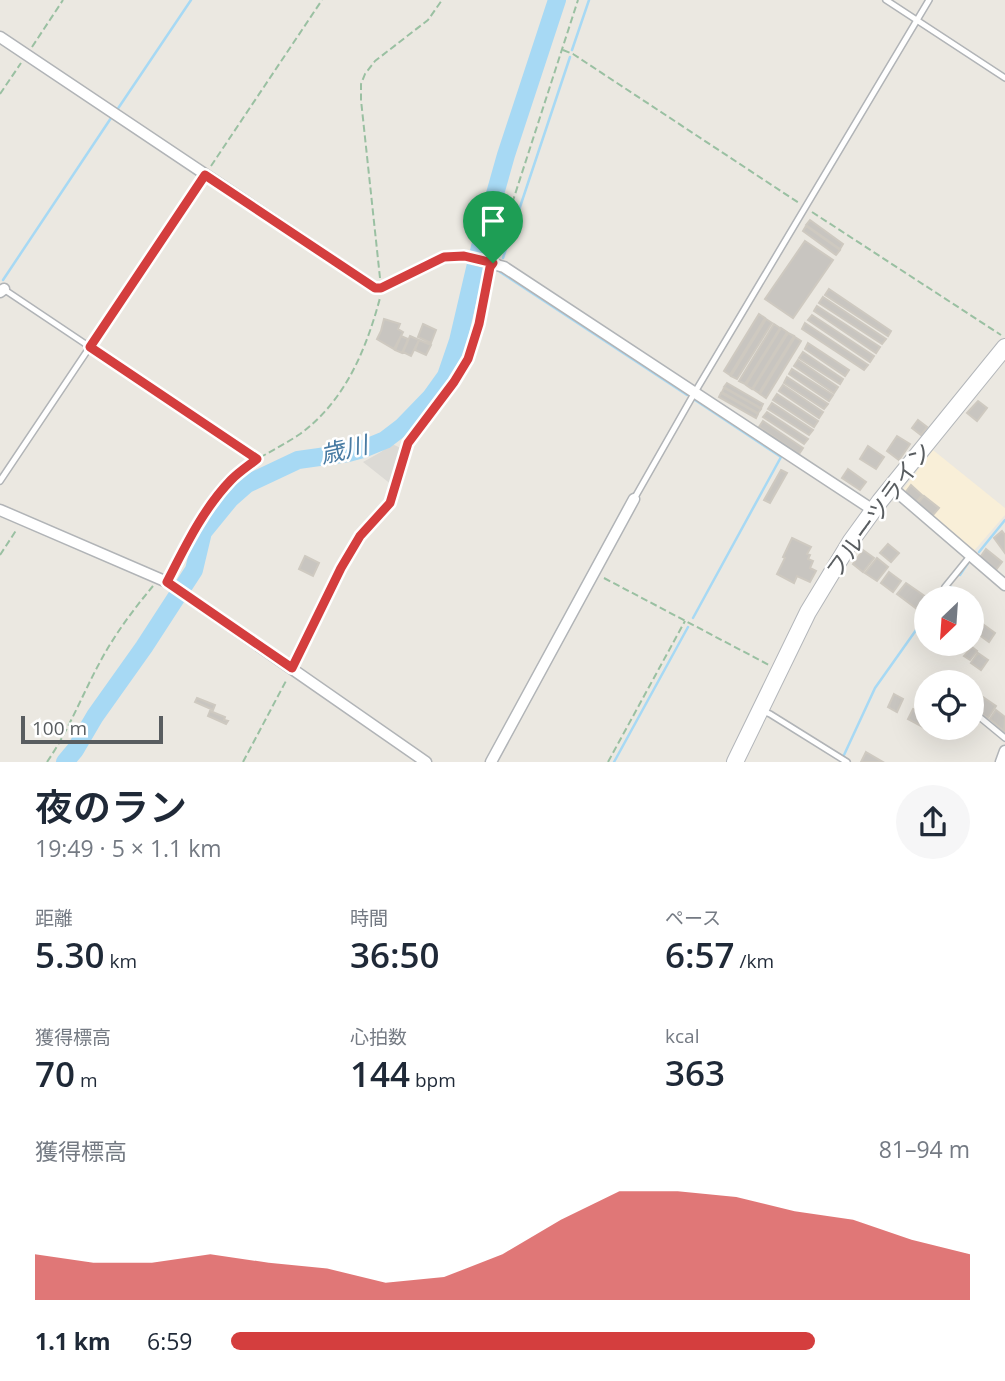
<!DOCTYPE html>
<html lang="ja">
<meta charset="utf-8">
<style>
body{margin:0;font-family:"Open Sans","Noto Sans JP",sans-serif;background:#f6f6f7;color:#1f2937;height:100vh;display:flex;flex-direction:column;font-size:26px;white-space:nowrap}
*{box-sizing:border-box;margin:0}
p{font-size:23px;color:#747a83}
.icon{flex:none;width:38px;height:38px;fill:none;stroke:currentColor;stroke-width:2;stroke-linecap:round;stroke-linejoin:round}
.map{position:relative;height:762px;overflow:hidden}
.panel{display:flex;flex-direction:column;background:#fff;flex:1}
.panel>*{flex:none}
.needle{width:46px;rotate:205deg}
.buttons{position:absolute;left:914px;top:586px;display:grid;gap:14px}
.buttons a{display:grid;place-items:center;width:70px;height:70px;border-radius:50%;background:#fff;box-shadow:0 7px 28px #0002;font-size:35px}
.scale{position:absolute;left:21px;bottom:18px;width:142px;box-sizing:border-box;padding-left:7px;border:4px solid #595d60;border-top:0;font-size:19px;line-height:24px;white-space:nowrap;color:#595d60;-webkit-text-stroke:5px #fff;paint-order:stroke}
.pin{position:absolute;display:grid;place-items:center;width:60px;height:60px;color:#fff;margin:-72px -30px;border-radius:50% 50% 50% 0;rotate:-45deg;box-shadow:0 0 7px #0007}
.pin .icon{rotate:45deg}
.round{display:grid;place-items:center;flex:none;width:74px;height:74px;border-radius:37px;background:#f6f6f7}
.summary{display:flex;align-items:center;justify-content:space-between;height:119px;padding:0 35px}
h1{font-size:38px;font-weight:600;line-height:52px}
.stats{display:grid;grid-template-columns:repeat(3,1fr);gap:10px;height:119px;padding:7px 35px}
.stats div{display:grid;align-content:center}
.stats b{font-size:35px;font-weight:600}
.stats small{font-size:19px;font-weight:400}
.stats p{font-size:19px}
.chart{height:196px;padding:14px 35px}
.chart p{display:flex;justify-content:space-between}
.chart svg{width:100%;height:126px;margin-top:7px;fill:#d43e3e;opacity:.7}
ul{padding:0 35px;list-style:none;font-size:23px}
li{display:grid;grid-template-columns:112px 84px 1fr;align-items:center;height:52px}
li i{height:18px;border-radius:9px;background:#d43e3e}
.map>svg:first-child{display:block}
.commercial{fill:#f9efd8}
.industrial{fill:#dcdad5}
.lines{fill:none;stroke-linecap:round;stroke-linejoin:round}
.stream{stroke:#a7d9f4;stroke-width:2.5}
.river{stroke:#a7d9f4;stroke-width:18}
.building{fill:#c8c5c0;stroke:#cec9c0;stroke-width:2}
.lane-casing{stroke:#b1b4b7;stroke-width:8}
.street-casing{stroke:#b1b4b7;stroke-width:13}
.secondary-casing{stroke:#b3b6ba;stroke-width:18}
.path{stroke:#9ac0a2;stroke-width:2;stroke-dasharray:7 3.5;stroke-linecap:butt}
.lane{stroke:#fff;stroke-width:5}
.street{stroke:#fff;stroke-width:10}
.secondary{stroke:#fff;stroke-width:16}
.route-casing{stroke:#fff;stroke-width:14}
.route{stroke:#d43e3e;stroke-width:9}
.labels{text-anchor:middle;stroke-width:5;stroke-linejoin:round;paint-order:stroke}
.street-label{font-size:23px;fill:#595d60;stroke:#fff}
.water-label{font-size:24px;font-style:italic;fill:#487ba3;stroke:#fff}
</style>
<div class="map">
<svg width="1005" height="762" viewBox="0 0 1005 762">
<rect width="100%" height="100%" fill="#ebe8e1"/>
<path class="commercial" d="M 933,450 L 1005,508 L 1005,515 L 973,552 L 901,492 Z"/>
<path class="industrial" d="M 392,444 L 403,449 L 392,485 L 363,462 L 381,452 Z"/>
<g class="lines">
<path class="stream" d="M 572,50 L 589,0
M 117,110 L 191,0
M 503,258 L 570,57
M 500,272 L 687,395
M 3,280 L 111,118
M 979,552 L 1005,520
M 960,575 L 968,563
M 941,598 L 951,587
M 693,618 L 781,457 L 695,400
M 844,755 L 875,688 L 926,616
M 614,762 L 688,627"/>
<path class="river" d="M 65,762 L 75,750 L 95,716 L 144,647 L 194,570 L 203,532 L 230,499 L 247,484 L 298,460 L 348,453 L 363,449 L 385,440 L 402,427 L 431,397 L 446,376 L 458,341 L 480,247 L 506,155 L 557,0"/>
</g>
<path class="building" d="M 810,220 L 843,244 L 840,249 L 806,225 Z
M 806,226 L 840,250 L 836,255 L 803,231 Z
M 805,241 L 833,260 L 793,318 L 765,299 Z
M 829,289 L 891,331 L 888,336 L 825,295 Z
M 823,297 L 886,339 L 882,344 L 819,303 Z
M 817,306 L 880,347 L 876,353 L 814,311 Z
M 759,314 L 765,318 L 730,375 L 724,371 Z
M 812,315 L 874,356 L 870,362 L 808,320 Z
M 384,319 L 400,324 L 398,329 L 403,332 L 394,349 L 377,339 L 381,331 Z
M 766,319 L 772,323 L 737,379 L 731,376 Z
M 805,323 L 868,365 L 864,370 L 802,329 Z
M 423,324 L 436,330 L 431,343 L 418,337 Z
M 774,324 L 780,328 L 745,384 L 739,381 Z
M 781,328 L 787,332 L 752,389 L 746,385 Z
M 788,333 L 794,336 L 759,393 L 753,389 Z
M 401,336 L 408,339 L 402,353 L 395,350 Z
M 410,336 L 419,340 L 411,356 L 403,352 Z
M 795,337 L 801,341 L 766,398 L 760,394 Z
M 419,340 L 431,345 L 426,355 L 415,350 Z
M 808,343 L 849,370 L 845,376 L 805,349 Z
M 803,352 L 843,379 L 840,384 L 799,358 Z
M 798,360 L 838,387 L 834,393 L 794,366 Z
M 792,369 L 833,395 L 829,401 L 789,374 Z
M 787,377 L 828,404 L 824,409 L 784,383 Z
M 727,383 L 763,404 L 761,408 L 724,387 Z
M 783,385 L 823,412 L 819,418 L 779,391 Z
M 724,388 L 761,409 L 758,413 L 722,392 Z
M 721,393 L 758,414 L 756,418 L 719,397 Z
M 777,394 L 818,421 L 814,427 L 773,400 Z
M 978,401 L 987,408 L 977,421 L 967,413 Z
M 772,403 L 813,430 L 809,435 L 768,409 Z
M 767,412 L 808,439 L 804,444 L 763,417 Z
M 918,420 L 927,427 L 921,435 L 912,428 Z
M 763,421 L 803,448 L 799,454 L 759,427 Z
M 897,436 L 910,444 L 899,460 L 887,451 Z
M 868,446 L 884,457 L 876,469 L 860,459 Z
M 848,469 L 866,482 L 860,490 L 842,478 Z
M 781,470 L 787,473 L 770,503 L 764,500 Z
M 911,485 L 922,495 L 916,502 L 905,493 Z
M 924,496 L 939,508 L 932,516 L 917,504 Z
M 1002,531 L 1005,535 L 1005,553 L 994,538 Z
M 792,538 L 811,547 L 807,554 L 810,555 L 808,559 L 813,561 L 810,568 L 816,571 L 810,582 L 797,576 L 794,583 L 777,574 L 785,558 L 783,557 Z
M 888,544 L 899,553 L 891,562 L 880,553 Z
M 986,549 L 1002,562 L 995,571 L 979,559 Z
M 863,550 L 874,558 L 863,572 L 853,564 Z
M 305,556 L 319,563 L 313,576 L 299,569 Z
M 877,558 L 888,567 L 877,581 L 865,573 Z
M 889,572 L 901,581 L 893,592 L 881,583 Z
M 906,583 L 926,597 L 917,609 L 897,594 Z
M 980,622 L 995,633 L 989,642 L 974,631 Z
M 972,647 L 977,651 L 970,660 L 964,656 Z
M 978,653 L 988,660 L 981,670 L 971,663 Z
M 947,672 L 957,681 L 956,682 L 945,682 L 941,678 Z
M 894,694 L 903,699 L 897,712 L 888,707 Z
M 983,697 L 996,706 L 988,718 L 974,709 Z
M 197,698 L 215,705 L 213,710 L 195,702 Z
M 913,709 L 926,716 L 926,725 L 924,724 L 923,727 L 908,719 Z
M 996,710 L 1005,717 L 1004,731 L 990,719 Z
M 210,711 L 225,717 L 224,720 L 228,721 L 226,724 L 208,716 Z
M 866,752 L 883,762 L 861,762 Z"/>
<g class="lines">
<g class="lane-casing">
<path id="lane" d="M 886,0 L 1005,78
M 2,288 L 90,347
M 0,481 L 205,175
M 634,499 L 695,392 L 929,0
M 945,587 L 971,555
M 971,710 L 1005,738
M 763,711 L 770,714 L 847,762"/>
</g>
<g class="street-casing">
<path id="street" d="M 0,37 L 375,288 L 381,288 L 444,257 L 464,256 L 504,267 L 873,510
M 0,292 L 4,289
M 891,487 L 1005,585
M 0,510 L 167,582 L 426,762
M 491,762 L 634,499
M 1001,762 L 1005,751"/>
</g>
<g class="secondary-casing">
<path id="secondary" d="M 735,762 L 808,612 L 851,541 L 880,501 L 1005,347"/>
</g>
<path class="path" d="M 32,47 L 63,0
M 563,50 L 573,54 L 799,203
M 0,94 L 21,63
M 211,166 L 322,0
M 812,212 L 1001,335
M 496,253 L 578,0
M 380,278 L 361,100 L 361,84 L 365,74 L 375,61 L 428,20 L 442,0
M 95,350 L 256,458
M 0,555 L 17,529
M 172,573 C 189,540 206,504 233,478 C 252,459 278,449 300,434 C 345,401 366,350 380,298
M 604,578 L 769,665
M 297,659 L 341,568 L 360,536 L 390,503 L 408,443 L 454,382 L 468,359 L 479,324 L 489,274
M 47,762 C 69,730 82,695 100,662 C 115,634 133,610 153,586
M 243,762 L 287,679
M 608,762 L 685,621"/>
<use href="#lane" class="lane"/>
<use href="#street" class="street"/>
<use href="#secondary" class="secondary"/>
</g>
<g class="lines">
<g class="route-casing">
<path id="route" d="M 205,175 L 375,288 L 381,288 L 444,257 L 464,256 L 493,263 L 490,267 L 479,324 L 468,359 L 454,382 L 408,443 L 390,503 L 360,536 L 341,568 L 292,668 L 167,582 C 185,547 203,509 231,480 C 239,472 248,466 257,459 L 90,347 Z"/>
</g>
<use href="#route" class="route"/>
</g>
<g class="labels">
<g class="street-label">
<text transform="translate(879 510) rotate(-54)" y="8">フルーツライン</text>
</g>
<g class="water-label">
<text transform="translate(344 450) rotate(-13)" y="8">歳川</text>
</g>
</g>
</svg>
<div class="buttons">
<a><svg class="needle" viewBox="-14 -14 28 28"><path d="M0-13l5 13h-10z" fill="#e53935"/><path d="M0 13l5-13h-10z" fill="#747a83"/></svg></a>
<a><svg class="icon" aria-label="locate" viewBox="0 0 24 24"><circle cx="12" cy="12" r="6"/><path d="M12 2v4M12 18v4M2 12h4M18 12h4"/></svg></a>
</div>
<div class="scale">100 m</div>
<div class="pin" style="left:493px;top:263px;background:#1e9e55"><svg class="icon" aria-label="arrive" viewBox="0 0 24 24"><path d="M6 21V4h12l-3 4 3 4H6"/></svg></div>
</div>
<section class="panel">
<div class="summary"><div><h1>夜のラン</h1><p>19:49 · 5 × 1.1 km</p></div><a class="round"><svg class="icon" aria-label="share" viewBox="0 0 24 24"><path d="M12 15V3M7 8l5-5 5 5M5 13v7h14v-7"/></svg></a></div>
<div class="stats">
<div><p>距離</p><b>5.30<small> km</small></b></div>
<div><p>時間</p><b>36:50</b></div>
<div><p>ペース</p><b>6:57<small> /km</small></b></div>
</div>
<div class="stats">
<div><p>獲得標高</p><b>70<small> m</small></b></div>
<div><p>心拍数</p><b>144<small> bpm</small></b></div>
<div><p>kcal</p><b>363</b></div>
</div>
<div class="chart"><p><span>獲得標高</span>81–94 m</p>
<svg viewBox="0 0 160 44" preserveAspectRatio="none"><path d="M0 44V28L10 31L20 31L30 28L40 31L50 33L60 38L70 36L80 28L90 16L100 6L110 6L120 8L130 13L140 16L150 23L160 28V44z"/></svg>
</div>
<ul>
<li><b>1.1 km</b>6:59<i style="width:79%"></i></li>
</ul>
</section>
